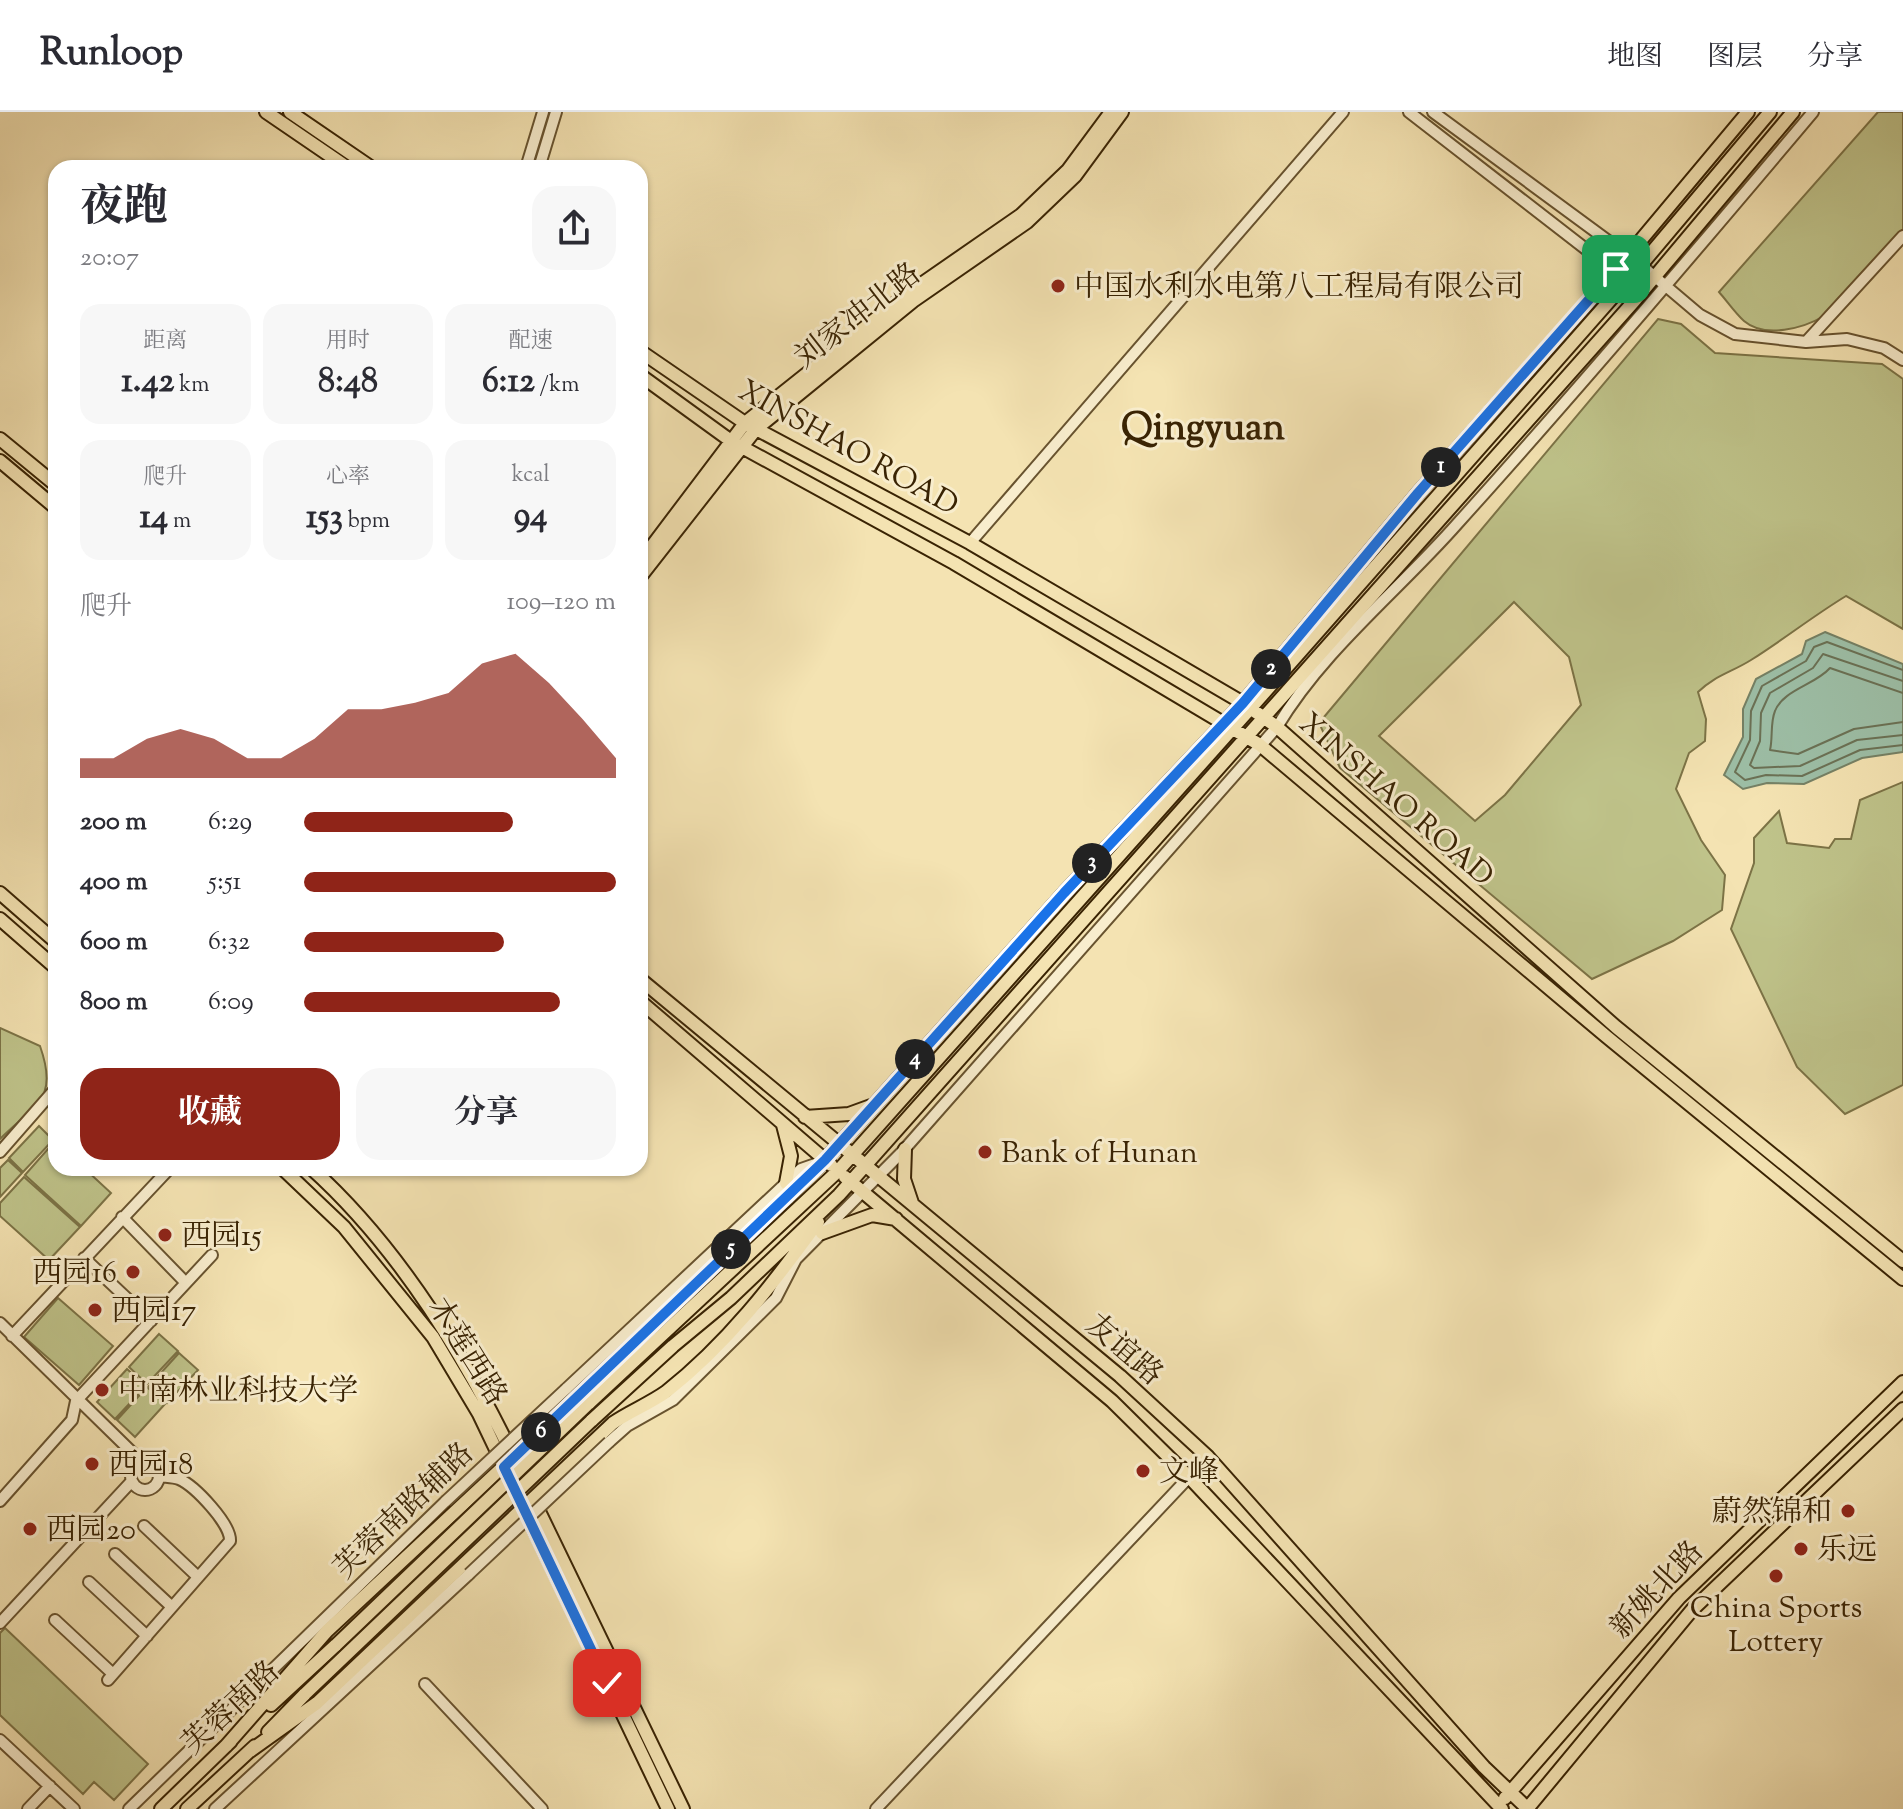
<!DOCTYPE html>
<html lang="zh">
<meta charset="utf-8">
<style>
body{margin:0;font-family:"Sorts Mill Goudy","Noto Serif SC",serif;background:#f7f7f7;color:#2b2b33;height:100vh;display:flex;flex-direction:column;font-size:30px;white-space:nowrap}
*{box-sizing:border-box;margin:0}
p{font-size:26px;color:#7c7c81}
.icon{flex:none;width:44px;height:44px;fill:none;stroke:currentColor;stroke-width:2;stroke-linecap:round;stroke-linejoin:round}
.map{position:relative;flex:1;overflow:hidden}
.panel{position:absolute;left:48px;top:48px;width:600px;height:1016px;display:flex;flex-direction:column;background:#fff;border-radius:24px;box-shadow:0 2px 6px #0004}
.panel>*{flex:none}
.pin{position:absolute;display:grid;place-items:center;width:68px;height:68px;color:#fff;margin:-34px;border-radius:16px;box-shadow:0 4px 12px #0006}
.km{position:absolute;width:40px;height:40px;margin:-20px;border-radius:50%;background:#222;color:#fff;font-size:22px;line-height:40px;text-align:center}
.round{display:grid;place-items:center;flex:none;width:84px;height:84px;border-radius:24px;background:#f7f7f7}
.headline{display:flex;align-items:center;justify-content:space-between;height:136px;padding:0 32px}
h1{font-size:44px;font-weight:700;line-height:60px}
.figures{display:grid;grid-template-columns:repeat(3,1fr);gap:12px;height:136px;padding:8px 32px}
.figures div{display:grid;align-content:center;border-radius:20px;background:#f7f7f7;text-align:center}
.figures b{font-size:34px;font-weight:700}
.figures small{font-size:22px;font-weight:400}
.figures p{font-size:22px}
.chart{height:224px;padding:16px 32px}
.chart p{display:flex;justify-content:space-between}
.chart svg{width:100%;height:144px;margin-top:8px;fill:#8f2418;opacity:.7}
.action{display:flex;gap:16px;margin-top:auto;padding:16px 32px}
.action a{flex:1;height:92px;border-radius:24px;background:#8f2418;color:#fff;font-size:32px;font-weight:700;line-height:92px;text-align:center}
.action a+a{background:#f7f7f7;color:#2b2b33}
ul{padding:0 32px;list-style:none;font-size:26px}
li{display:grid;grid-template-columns:128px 96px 1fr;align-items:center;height:60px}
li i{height:20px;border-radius:10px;background:#8f2418}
header{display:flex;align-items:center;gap:48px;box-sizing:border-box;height:112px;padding:0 40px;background:#fff;border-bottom:2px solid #e1e1e2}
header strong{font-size:38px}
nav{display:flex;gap:44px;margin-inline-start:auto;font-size:28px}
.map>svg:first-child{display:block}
.green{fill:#bfc38a;stroke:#7c7346;stroke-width:2;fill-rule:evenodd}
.water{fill:#9dbfa7;stroke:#758165;stroke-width:2}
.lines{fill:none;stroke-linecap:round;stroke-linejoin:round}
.shore{stroke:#6b7155;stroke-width:2}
.minor-casing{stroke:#68532f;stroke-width:14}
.major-casing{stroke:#392303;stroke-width:16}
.minor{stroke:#f8edcd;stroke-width:10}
.major{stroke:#f4e3b2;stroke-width:12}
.minor-bridge-casing{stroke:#68532f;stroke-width:14;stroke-linecap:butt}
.major-bridge-casing{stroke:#392303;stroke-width:16;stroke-linecap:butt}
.minor-bridge{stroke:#f8edcd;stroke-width:10}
.major-bridge{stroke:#f4e3b2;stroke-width:12}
.route-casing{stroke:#fff;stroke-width:16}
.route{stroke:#1a73e8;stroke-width:10}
.poi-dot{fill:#8f2418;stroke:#f8edcd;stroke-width:3}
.labels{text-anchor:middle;stroke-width:6;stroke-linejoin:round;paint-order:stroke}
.poi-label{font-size:30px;fill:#392303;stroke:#f8edcd;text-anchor:start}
.street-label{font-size:30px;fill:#392303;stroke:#f8edcd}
.district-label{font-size:38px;font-weight:bold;fill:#392303;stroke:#f8edcd}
</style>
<header>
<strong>Runloop</strong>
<nav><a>地图</a><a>图层</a><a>分享</a></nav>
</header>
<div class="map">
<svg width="1903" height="1697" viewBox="0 0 1903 1697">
<rect width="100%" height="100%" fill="#f4e3b2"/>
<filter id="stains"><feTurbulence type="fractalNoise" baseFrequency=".0025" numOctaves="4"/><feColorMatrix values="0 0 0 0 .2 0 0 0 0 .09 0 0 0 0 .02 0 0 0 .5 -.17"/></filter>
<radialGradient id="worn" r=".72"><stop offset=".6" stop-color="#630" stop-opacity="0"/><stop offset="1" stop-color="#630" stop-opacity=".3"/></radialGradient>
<path class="green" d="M 1878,0 L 1903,0 L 1903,117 L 1824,204 C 1804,216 1765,227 1744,209 C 1735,201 1727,189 1719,180 Z
M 1658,207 L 1681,212 L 1715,241 L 1882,252 L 1903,267 L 1903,517 L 1846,484 C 1813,504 1783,528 1751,548 C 1732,560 1714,564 1698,580 L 1706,607 L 1705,629 L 1689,641 L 1676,677 L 1701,728 L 1725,763 L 1722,798 L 1673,829 L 1592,867 L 1340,656 L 1319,611 ZM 1514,490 L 1569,545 L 1581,593 L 1505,683 L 1475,709 L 1379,624 Z
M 1903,670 L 1903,973 L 1845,1002 L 1797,955 L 1731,817 L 1754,751 L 1754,726 L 1779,699 L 1787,731 L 1829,736 L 1835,727 L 1851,727 L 1860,688 Z
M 0,916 L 40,934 C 59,988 36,991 0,1027 Z
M 39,1014 L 53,1028 L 23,1060 L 9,1046 Z
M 55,1029 L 56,1056 L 84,1056 L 111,1081 L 81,1114 L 25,1063 Z
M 8,1048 L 22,1061 L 0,1085 L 0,1056 Z
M 24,1065 L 80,1115 L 49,1148 L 0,1104 L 0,1091 Z
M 58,1186 L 113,1234 L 79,1273 L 24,1225 Z
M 159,1222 L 178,1239 L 147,1272 L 129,1255 Z
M 179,1241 L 198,1258 L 167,1291 L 149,1274 Z
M 127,1257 L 146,1274 L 115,1307 L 97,1290 Z
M 147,1275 L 165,1292 L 135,1325 L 117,1308 Z
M 5,1516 L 148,1652 L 114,1688 L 94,1670 L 83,1682 L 0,1603 L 0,1521 Z"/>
<path class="water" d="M 1825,520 L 1903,552 L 1903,640 L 1862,646 L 1804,672 L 1767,671 L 1743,677 L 1724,663 L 1743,625 L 1743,597 L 1756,567 L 1802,542 L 1806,529 Z"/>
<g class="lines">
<path class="shore" d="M 1903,558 L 1827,530 L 1814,535 L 1806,549 L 1762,574 L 1751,599 L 1750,628 L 1735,660 L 1745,668 L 1766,663 L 1802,664 L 1860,638 L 1903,633
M 1903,569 L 1823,542 L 1813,556 L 1770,581 L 1761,601 L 1760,629 L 1750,653 L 1754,656 L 1800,654 L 1857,628 L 1903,623
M 1903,581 L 1830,556 C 1815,573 1783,578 1775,599 C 1770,611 1773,626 1770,638 L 1798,642 L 1854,617 L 1903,610"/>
<g class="minor-casing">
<path id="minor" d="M 1409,0 L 1627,169
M 1433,0 L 1641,153 L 1700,203 L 1735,222 L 1806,230 L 1847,227 L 1884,236 L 1903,248
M 526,56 L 543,0
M 539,56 L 556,0
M 1806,230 L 1903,124
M 970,431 L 1343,0
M 0,1040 L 56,976
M 122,1105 L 186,1171
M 84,1146 L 151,1209
M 0,1211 L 142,1350
M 12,1224 L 170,1056
M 566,1277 L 801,1057 L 821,1050
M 609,1330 L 627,1314 L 673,1288 L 776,1186 L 796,1147 L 902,1040 L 1277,615 C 1323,538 1398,479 1457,412 C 1579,277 1696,139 1813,0
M131 1364a14 14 0 1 1 28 0a14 14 0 1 1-28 0Z
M 0,1389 L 72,1308 L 76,1289 L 212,1143
M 144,1414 L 198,1465
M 115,1442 L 172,1495
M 89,1470 L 147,1524
M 55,1508 L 113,1562
M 0,1511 L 131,1370
M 108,1568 L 230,1429 C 231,1412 195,1374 179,1367 C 173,1365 165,1365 159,1364
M 425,1572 L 542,1697
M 0,1628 L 74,1697
M 28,1697 L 50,1674
M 129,1697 L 446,1389
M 215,1697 L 469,1462
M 876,1697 L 1208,1345"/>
</g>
<g class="major-casing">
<path id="major" d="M 266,0 L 348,56
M 290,0 L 372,56
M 640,239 L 745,311 L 970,431 L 1243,591 L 1277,615 L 1616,915 L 1903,1149
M 640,263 L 731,329 L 954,451 L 1260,633 L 1607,925 L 1903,1167
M 0,327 L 56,373
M 0,349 L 56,396
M 640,450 L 745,311 L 907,182 L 1021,103 L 1068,58 L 1111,0
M 640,465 L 756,317 L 913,189 L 1027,110 L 1075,64 L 1122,0
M 0,781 L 56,830
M 0,807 L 56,856
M 640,867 L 1120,1264 L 1208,1345 L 1484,1655 L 1528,1697
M 640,889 L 831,1053
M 805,1005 L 849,1002 L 871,994
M 783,1013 L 791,1044 L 786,1071
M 905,1037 L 904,1067 L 912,1091
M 282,1056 L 344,1115 L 433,1225 L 479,1302 L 668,1697
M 311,1056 C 400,1136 466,1245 517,1352
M 845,1065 L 1112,1289 L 1189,1365 L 1502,1697
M 822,1121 L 872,1103 L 896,1107
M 588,1292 L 838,1059 L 1249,598 L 1641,153 L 1770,0
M 591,1309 L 673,1234 L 731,1186 L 839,1083 L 1636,187 L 1793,0
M 533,1387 L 683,1697
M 271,1593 L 336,1533
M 268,1620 L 305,1582
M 226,1634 L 327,1519 L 606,1259 L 825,1048 L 1064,781 L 1243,591 L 1418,381 L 1610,165 L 1748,0
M 250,1639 L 317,1591 L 613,1311 C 629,1300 649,1292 666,1280 C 727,1232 773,1172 818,1110
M 1505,1686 L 1679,1486 L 1903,1270
M 161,1697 L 231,1629
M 187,1697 L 255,1634
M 1527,1697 L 1692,1498 L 1903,1297"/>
</g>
<use href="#minor" class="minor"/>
<use href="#major" class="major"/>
<g class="minor-bridge-casing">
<path id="minor-bridge" d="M 446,1389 L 566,1277
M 469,1462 L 609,1330"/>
</g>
<g class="major-bridge-casing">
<path id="major-bridge" d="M 336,1533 L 588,1292
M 305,1582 L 591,1309"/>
</g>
<use href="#minor-bridge" class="minor-bridge"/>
<use href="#major-bridge" class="major-bridge"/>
</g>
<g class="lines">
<g class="route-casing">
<path id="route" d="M 607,1571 L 504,1355 L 825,1048 L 1064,781 L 1243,591 L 1418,381 L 1616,157"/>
</g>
<use href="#route" class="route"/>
</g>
<g class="poi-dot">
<circle cx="1058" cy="174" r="8"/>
<circle cx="985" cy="1040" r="8"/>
<circle cx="165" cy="1123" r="8"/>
<circle cx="133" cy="1160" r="8"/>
<circle cx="95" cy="1198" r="8"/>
<circle cx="102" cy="1278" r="8"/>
<circle cx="92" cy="1352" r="8"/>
<circle cx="1143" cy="1359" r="8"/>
<circle cx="1848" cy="1399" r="8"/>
<circle cx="30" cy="1417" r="8"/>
<circle cx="1801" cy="1437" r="8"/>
<circle cx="1776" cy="1464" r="8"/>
</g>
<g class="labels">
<g class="poi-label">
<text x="1074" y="184">中国水利水电第八工程局有限公司</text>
<text x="1001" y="1050">Bank of Hunan</text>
<text x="181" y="1133">西园15</text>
<text x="117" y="1170" text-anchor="end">西园16</text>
<text x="111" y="1208">西园17</text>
<text x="118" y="1288">中南林业科技大学</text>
<text x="108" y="1362">西园18</text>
<text x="1159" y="1369">文峰</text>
<text x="1832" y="1409" text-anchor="end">蔚然锦和</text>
<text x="46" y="1427">西园20</text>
<text x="1817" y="1447">乐远</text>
<text x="1776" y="1505" text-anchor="middle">China Sports<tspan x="1776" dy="34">Lottery</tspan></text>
</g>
<g class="street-label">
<text transform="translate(857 203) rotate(-38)" y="10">刘家冲北路</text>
<text transform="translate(849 335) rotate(29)" y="10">XINSHAO ROAD</text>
<text transform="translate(1397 687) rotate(41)" y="10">XINSHAO ROAD</text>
<text transform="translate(1125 1237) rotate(41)" y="10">友谊路</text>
<text transform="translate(468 1239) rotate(58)" y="10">木莲西路</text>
<text transform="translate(403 1398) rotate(-44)" y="10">芙蓉南路辅路</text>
<text transform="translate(1656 1477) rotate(-47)" y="10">新姚北路</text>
<text transform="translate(230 1595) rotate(-43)" y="10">芙蓉南路</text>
</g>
<g class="district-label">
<text x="1203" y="327">Qingyuan</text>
</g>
</g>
<rect width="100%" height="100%" filter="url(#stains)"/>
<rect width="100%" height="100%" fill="url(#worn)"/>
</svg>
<div class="pin" style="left:1616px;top:157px;background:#1e9e55"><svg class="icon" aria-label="arrive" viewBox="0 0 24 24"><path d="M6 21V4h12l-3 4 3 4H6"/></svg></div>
<div class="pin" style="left:607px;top:1571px;background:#d93025"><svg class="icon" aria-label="check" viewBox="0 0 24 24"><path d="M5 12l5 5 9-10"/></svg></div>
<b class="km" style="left:1441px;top:355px">1</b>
<b class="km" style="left:1271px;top:557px">2</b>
<b class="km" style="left:1092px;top:751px">3</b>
<b class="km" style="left:915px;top:947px">4</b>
<b class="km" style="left:731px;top:1137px">5</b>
<b class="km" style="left:541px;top:1320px">6</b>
<section class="panel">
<div class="headline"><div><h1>夜跑</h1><p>20:07</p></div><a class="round"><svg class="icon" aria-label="share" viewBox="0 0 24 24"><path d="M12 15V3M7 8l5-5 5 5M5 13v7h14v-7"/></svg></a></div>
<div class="figures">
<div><p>距离</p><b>1.42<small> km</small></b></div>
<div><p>用时</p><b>8:48</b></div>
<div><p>配速</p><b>6:12<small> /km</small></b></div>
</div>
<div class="figures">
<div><p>爬升</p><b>14<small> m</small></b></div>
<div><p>心率</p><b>153<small> bpm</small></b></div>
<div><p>kcal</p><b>94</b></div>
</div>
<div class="chart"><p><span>爬升</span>109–120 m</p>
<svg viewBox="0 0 160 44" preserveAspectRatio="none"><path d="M0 44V38L10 38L20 32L30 29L40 32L50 38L60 38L70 32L80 23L90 23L100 21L110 18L120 9L130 6L140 15L150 26L160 38V44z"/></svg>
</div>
<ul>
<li><b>200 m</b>6:29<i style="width:67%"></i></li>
<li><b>400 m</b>5:51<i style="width:100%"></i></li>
<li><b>600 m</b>6:32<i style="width:64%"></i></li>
<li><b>800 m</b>6:09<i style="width:82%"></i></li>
</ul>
<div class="action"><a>收藏</a><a>分享</a></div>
</section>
</div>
